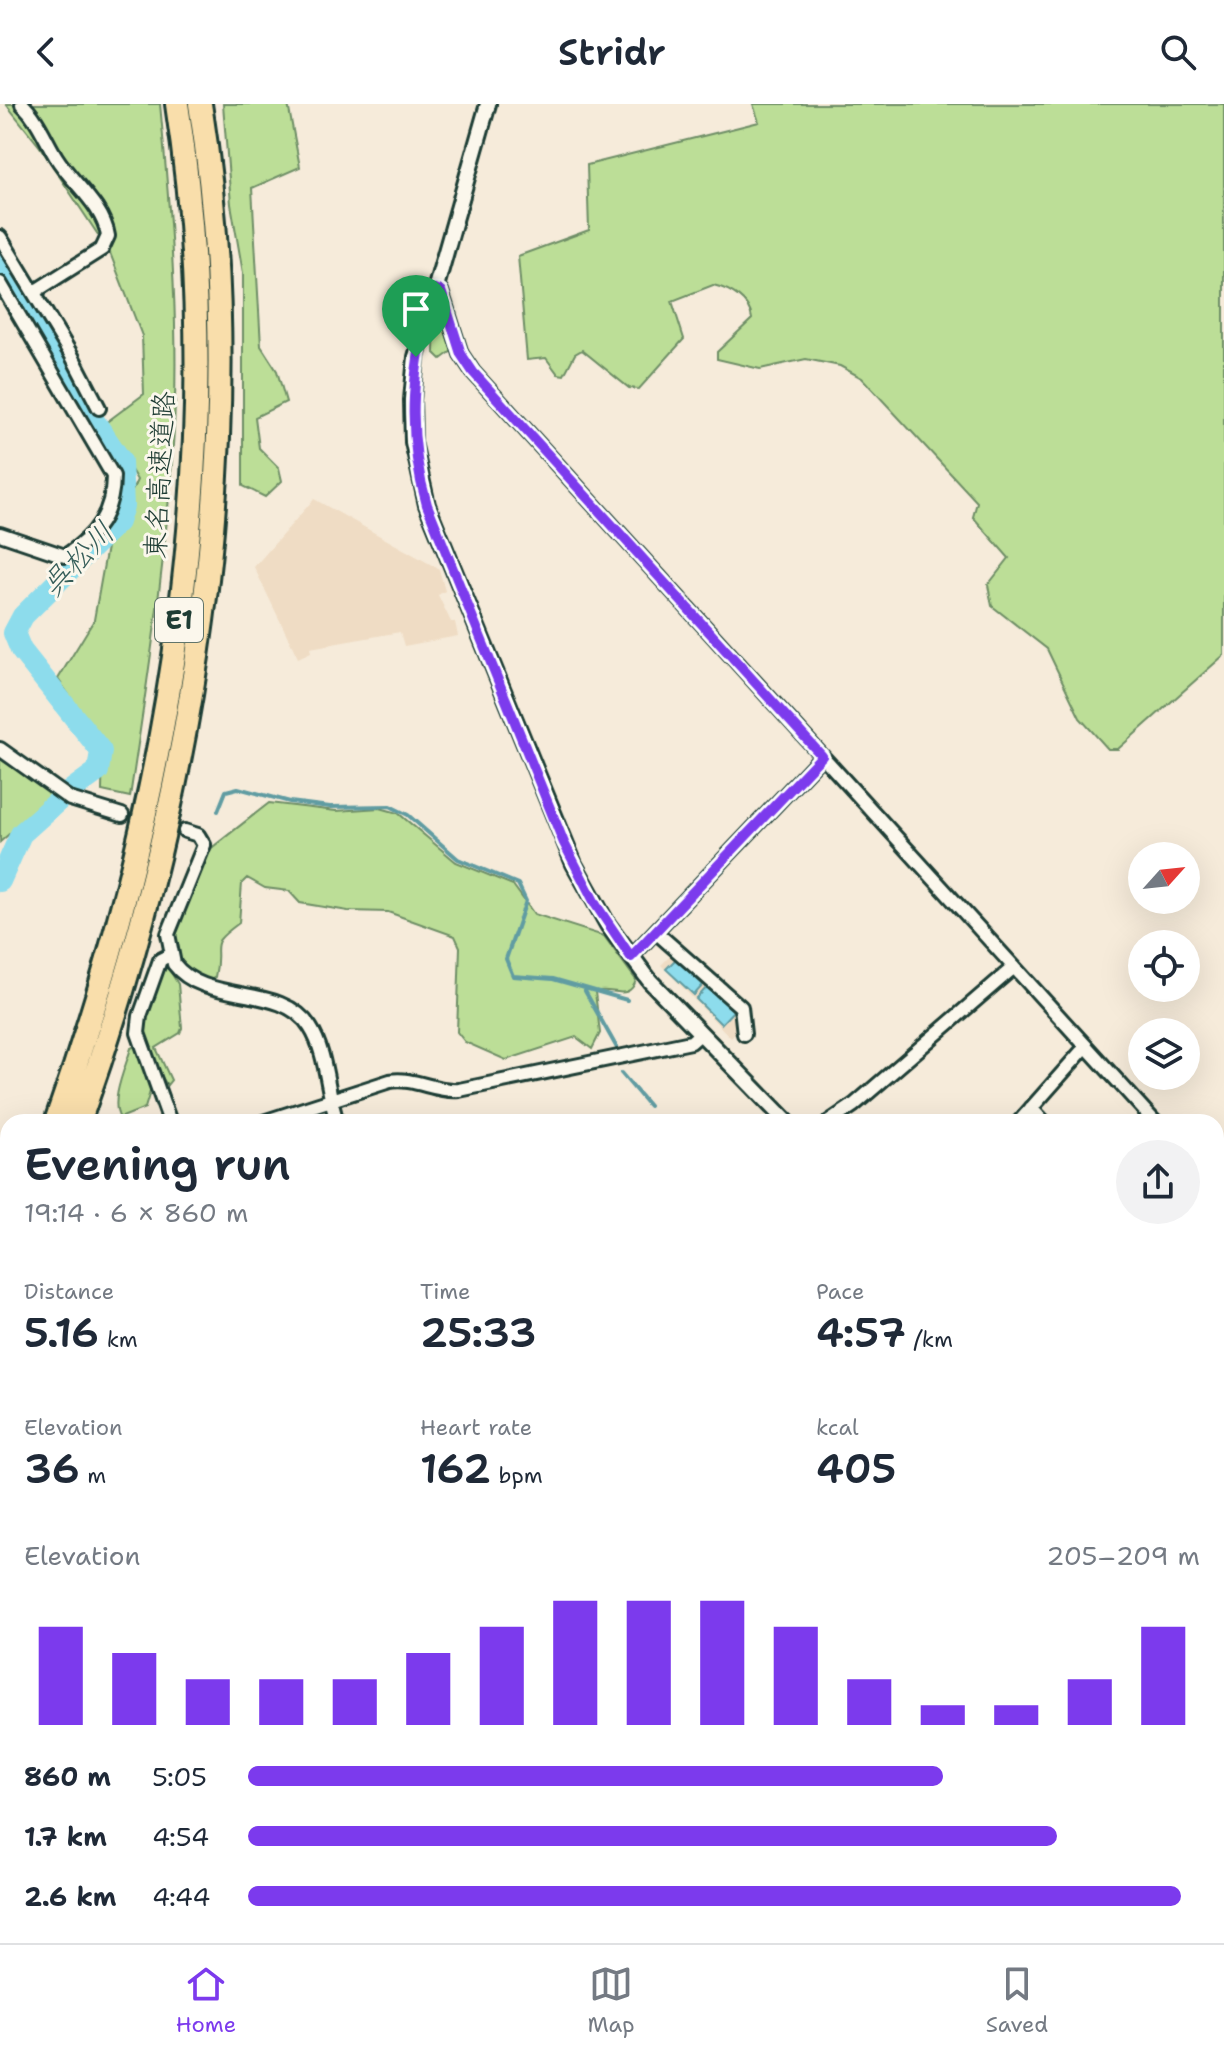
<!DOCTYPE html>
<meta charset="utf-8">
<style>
body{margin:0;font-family:"Shantell Sans","Klee One",sans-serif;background:#f2f2f3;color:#1f2937;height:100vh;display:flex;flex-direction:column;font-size:30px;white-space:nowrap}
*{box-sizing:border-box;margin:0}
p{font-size:26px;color:#747a83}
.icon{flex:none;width:44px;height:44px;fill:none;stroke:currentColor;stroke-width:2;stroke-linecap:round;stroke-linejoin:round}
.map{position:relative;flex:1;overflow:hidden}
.panel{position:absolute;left:0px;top:1010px;width:1224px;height:830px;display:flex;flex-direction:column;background:#fff;border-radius:24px 24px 0 0;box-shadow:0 8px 32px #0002}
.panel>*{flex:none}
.needle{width:52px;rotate:63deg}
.fabs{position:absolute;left:1128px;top:738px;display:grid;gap:16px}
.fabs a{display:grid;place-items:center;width:72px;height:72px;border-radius:50%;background:#fff;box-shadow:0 8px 32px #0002;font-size:40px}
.pin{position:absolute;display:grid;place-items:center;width:68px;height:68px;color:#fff;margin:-82px -34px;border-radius:50% 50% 50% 0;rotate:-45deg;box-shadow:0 0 8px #0007}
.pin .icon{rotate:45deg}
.round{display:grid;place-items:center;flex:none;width:84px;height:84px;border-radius:42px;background:#f2f2f3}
.overview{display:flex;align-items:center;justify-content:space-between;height:136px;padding:0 24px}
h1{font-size:44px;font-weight:600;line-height:60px}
.metrics{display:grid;grid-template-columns:repeat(3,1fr);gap:12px;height:136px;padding:8px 24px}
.metrics div{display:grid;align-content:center}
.metrics b{font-size:40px;font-weight:600}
.metrics small{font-size:22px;font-weight:400}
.metrics p{font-size:22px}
.chart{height:224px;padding:16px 24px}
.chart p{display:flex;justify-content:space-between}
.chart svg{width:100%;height:144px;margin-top:8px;stroke:#7c3aed;stroke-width:6}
ul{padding:0 24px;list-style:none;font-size:26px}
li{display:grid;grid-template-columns:128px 96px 1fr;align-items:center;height:60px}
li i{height:20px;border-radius:10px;background:#7c3aed}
header{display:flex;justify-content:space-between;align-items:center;height:104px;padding:0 24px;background:#fff;font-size:36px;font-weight:600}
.tab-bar{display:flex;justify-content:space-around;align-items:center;height:112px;border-top:2px solid #e0e1e3;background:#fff;font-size:22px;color:#747a83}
.tab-bar a{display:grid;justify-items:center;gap:4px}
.tab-bar .on{color:#7c3aed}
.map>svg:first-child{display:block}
.built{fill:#efdcc4}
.green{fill:#bcde97;stroke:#6e8e66;stroke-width:2}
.water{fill:#8ddcec;stroke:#619ca2;stroke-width:2}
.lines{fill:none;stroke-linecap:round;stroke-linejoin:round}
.stream{stroke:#619ca2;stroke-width:4}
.river{stroke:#8ddcec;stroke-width:22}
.minor-tunnel{stroke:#cbc8b9;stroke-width:12;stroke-dasharray:12 6;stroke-linecap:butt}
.minor-casing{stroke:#1f3d34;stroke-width:18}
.tertiary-casing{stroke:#1f3d34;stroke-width:20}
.primary-casing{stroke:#1f3d34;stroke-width:24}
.motorway-casing{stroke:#1f3d34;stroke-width:28}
.minor{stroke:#fbf7ec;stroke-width:12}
.tertiary{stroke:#fbf7ec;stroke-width:14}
.primary{stroke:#f9deab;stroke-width:18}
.motorway{stroke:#f9deab;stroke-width:22}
.route-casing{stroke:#fff;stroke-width:16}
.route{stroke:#7c3aed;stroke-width:10}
.labels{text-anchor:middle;stroke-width:6;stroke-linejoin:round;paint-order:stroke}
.shield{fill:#fbf7ec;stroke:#61756b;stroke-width:2}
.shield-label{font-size:26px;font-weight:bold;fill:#1f3d34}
.street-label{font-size:28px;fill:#1f3d34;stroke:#fbf7ec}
.water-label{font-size:30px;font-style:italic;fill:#355d59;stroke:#fbf7ec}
</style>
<header><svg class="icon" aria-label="back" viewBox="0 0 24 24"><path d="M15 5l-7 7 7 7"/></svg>Stridr<svg class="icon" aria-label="search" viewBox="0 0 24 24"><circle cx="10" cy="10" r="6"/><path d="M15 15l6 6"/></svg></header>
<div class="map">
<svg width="1224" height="1839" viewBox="0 0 1224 1839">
<rect width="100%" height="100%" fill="#f6ebda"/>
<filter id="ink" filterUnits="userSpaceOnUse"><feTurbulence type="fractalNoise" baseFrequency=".0125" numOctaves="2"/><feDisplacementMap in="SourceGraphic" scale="16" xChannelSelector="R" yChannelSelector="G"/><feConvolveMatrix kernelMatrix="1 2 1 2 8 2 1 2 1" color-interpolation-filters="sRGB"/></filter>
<g filter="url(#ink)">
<path class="built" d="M 314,395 L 439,465 L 445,487 L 438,491 L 451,518 L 455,518 L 458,532 L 404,542 L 400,528 L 310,544 L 311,548 L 298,554 L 254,463 Z
M 674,848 L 738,904 L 741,924 L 731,934 L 661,861 Z"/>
<path class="green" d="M 6,0 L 160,0 C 171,117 181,239 172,356 C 164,469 147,581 130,693 L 102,687 L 103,640 L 58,575 L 94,516 L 107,443 L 137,376 L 104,320 L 144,290 L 142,232 L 110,149 L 40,43 Z
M 223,0 L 288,0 L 300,63 L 252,84 L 261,242 L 277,267 L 286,298 L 255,313 L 259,344 L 279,364 L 282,377 L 265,393 L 243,382 L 243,169 L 231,100 Z
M 753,0 L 1224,0 L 1224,551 L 1118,645 L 1108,645 L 1080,614 L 1047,545 L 992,502 L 988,481 L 1009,454 L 973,413 L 977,398 L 862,274 L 840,262 L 806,255 L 760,265 L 717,255 L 717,248 L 752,215 C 750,196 730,185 713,181 L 672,197 L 684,235 L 639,285 L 629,284 L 582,246 L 575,250 L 564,271 L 558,270 L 546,254 L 527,256 L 518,152 L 589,126 L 587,61 L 759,18 Z
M 439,210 L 452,247 L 441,255 L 434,248 L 435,213 Z
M 0,653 L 47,686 L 50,694 L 0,738 Z
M 269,699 L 336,707 L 380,704 L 398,709 L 456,758 L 513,781 L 534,810 L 604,832 L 636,876 C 629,899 610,882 595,888 L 600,929 L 592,945 L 576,933 L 506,956 L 465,938 L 457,928 L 460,843 L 455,832 L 388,808 L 348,807 L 300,799 L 289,787 L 265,784 L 247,774 L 242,779 L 239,819 C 205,844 223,837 215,873 L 211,876 L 191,870 L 179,857 L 174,832 L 177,823 L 209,746 Z
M 167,862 L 178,880 L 182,924 L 180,929 L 156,944 L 171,976 L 167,981 C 133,931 145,915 163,863 Z
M 135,942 L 152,981 L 145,1004 L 120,1014 C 109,998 126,962 131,944 Z
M 0,1060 C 14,1078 8,1097 0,1117 Z
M 1216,1340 L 1224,1344 L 1224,1385 L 1216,1380 Z
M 0,1498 L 8,1513 L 8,1544 L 0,1531 Z"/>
<path class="water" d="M 676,855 L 703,881 L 694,891 L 666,865 Z
M 709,881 L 735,905 L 721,920 L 696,895 Z"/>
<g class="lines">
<path class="stream" d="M 218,707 L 226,687 L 238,684 L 290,698 L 330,703 L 390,702 L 408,711 L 458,755 L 518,780 L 526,797 L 506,855 L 513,872 L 553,875 L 627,896
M 585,887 L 617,944
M 621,969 L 649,1002
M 657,1016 L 658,1018
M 1216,1336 L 1224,1341
M 1216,1580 L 1224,1583
M 531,1832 L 532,1839"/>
<path class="river" d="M 0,156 L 92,314 L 121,357 L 123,402 L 118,418 L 23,512 L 14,529 L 21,546 L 101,647 L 98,667 L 69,688
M 0,777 L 21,730 L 60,695
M 0,1053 L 8,1061"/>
<path class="minor-tunnel" d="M 122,711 L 185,727"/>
<g class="minor-casing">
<path id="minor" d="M 22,0 C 38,15 45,35 56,53 C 72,79 103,101 108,132 L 102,145 L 34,188
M 0,133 L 72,252 L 99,304
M 0,179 L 113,372 C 113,409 96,432 65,452 L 0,430
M 434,185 L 441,187 L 461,250 L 473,268 L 1155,1018
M 0,645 L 70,695 L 122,711
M 185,727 L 198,731 L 204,741 L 168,830 L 174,860 C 206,902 281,878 310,923 C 327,949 327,989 337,1018
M 657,829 L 741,903 L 744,930
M 170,851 L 160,856 L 140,912 L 138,929 L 170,1018
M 631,853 L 822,652
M 1031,1004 L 1044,1018
M 263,1018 L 390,977 C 414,973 435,988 459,986 L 691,938 L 700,930
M 829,1018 L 854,1001 L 1014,863
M 1019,1018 L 1081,948
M 1216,1085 L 1224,1094
M 1216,1206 L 1224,1196
M 1216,1274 L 1224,1270
M 0,1616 L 8,1617
M 0,1748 L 8,1741
M 0,1799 L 8,1809
M 25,1832 L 30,1839
M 1192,1832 L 1206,1839
M 562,1839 L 586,1832"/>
</g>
<g class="tertiary-casing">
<path id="tertiary" d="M 488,0 L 416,253 L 412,296 L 413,338 L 427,401 L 574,760 L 608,821 L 650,877 L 787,1018
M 1216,1456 L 1224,1461
M 0,1642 L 8,1656
M 1216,1728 L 1224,1734
M 249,1832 L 260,1839"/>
</g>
<g class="primary-casing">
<path id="primary" d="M 1216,1619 L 1224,1614
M 803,1839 L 815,1832"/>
</g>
<g class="motorway-casing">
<path id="motorway" d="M 56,1018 C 170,695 230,342 177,0
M 79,1018 C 193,700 253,336 200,0
M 0,1172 L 8,1151
M 0,1234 L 8,1212"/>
</g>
<use href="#minor" class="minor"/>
<use href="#tertiary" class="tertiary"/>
<use href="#primary" class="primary"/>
<use href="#motorway" class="motorway"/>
</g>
</g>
<g class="lines" filter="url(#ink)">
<g class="route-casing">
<path id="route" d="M 434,185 L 441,187 L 461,250 L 473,268 L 822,652 L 631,853 L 596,801 L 564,739 L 427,401 C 405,325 412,260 434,185 Z"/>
</g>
<use href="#route" class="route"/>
</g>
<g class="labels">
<rect class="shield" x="155" y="494" width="48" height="44" rx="6"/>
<g class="shield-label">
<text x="179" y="525">E1</text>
</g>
<g class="street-label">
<text transform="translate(159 371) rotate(-87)" y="10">東名高速道路</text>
</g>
<g class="water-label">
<text transform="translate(78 455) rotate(-46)" y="10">呉松川</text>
</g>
</g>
</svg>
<div class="fabs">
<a><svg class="needle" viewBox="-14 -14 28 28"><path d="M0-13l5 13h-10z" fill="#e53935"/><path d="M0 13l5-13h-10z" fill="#747a83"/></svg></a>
<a><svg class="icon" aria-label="locate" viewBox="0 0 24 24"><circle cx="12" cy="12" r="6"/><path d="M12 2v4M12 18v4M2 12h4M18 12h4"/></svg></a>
<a><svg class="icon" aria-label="layers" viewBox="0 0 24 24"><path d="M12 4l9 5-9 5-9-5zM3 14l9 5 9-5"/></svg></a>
</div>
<div class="pin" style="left:416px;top:253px;background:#1e9e55"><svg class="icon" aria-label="arrive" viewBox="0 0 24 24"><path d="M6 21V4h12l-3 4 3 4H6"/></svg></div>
<section class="panel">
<div class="overview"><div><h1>Evening run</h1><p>19:14 · 6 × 860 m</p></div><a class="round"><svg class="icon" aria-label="share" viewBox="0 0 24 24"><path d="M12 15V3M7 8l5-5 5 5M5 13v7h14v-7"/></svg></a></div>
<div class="metrics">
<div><p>Distance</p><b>5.16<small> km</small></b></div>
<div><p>Time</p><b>25:33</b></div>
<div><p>Pace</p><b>4:57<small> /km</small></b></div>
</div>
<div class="metrics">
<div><p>Elevation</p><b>36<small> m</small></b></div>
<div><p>Heart rate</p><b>162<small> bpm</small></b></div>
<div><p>kcal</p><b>405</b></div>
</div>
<div class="chart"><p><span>Elevation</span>205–209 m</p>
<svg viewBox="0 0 160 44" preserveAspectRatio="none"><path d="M5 44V14M15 44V22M25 44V30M35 44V30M45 44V30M55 44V22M65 44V14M75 44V6M85 44V6M95 44V6M105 44V14M115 44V30M125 44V38M135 44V38M145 44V30M155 44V14"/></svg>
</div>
<ul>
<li><b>860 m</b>5:05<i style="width:73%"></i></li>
<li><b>1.7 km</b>4:54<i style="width:85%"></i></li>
<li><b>2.6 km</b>4:44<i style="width:98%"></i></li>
</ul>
</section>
</div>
<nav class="tab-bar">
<a class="on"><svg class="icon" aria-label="home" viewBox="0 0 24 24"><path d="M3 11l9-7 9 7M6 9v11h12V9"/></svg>Home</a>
<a><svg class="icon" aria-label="map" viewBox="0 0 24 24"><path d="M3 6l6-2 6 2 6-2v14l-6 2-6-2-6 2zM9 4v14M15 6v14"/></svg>Map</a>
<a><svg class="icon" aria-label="saved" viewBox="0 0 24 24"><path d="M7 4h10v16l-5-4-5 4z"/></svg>Saved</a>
</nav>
